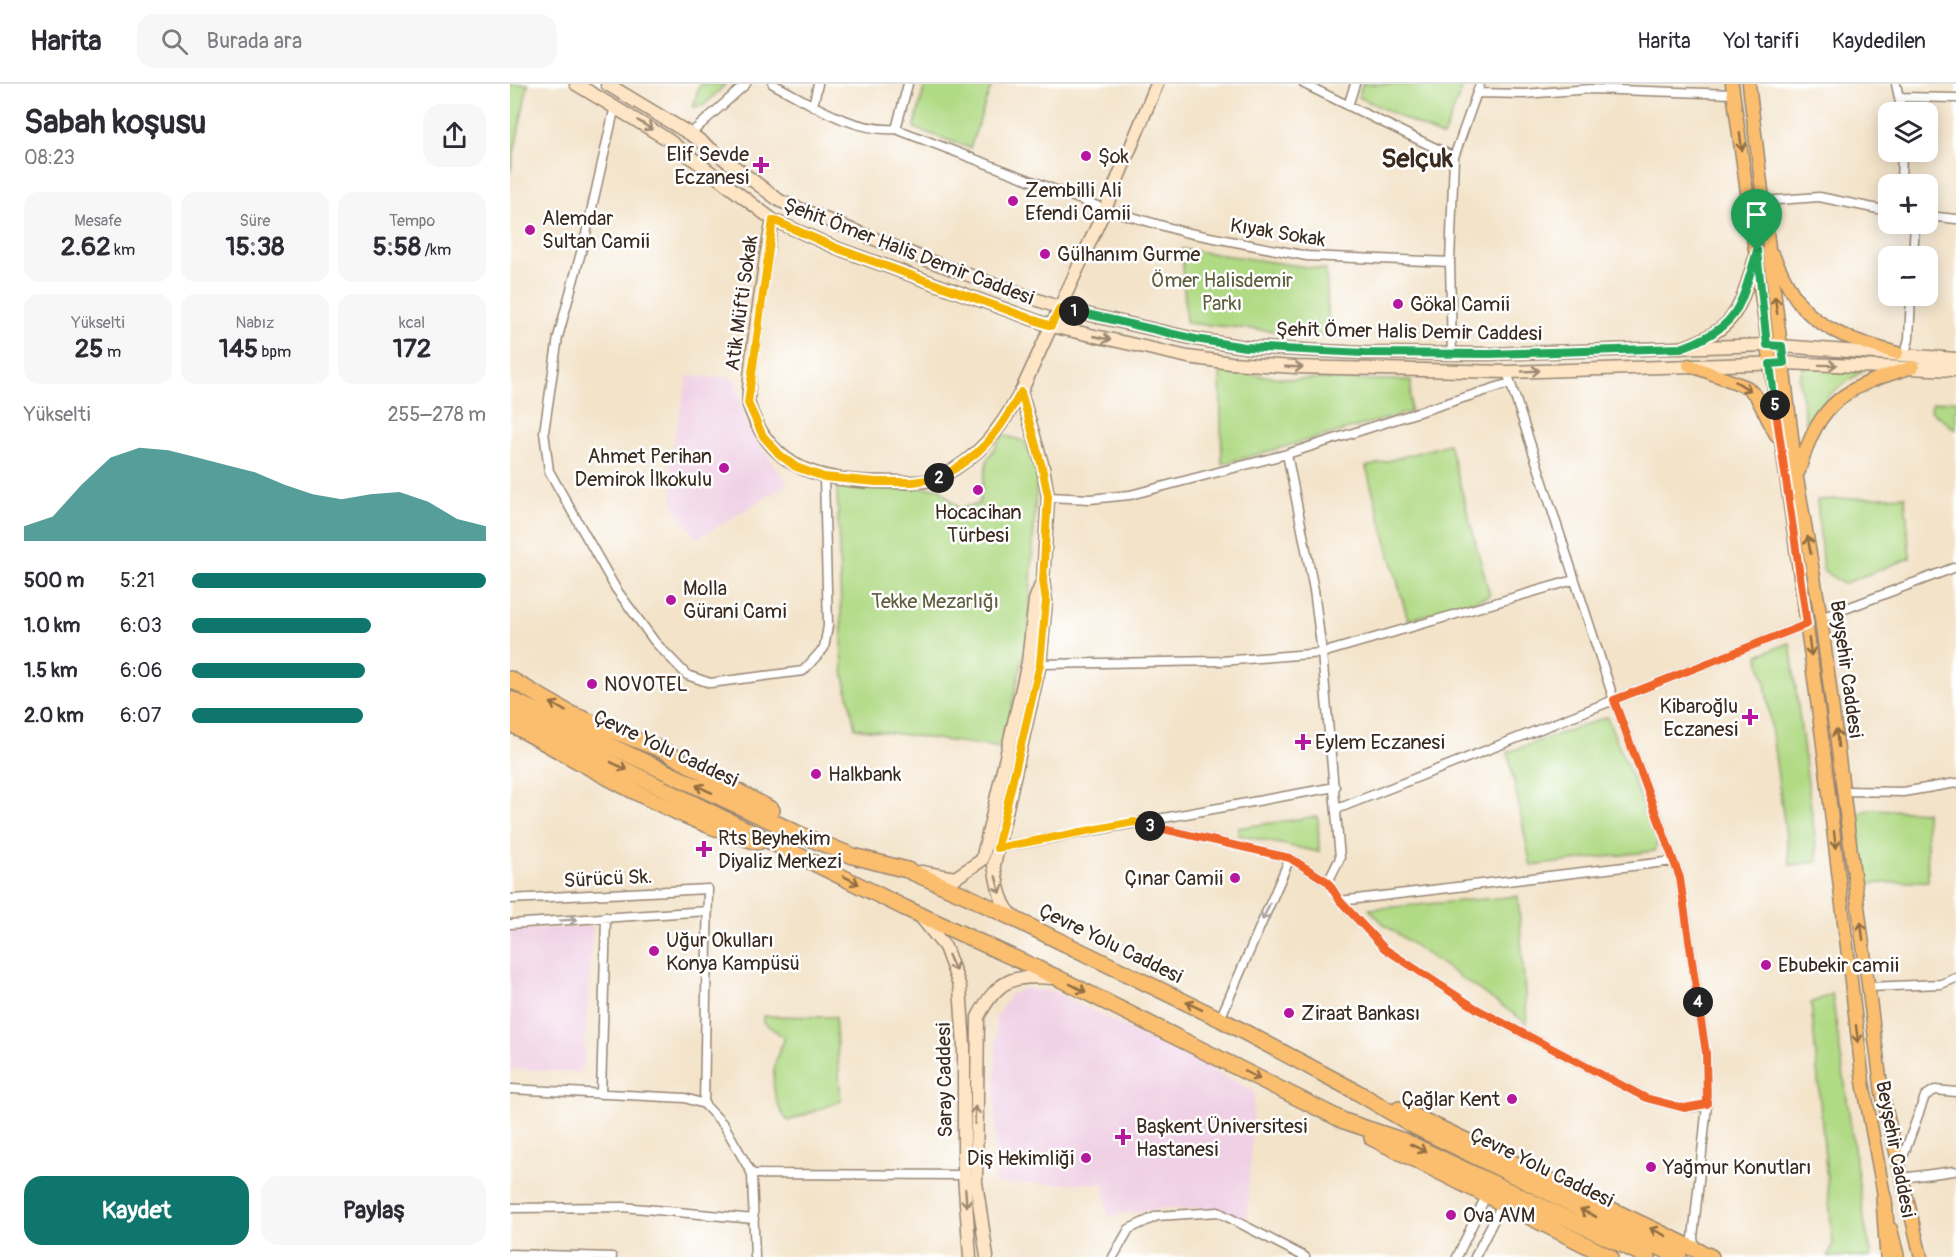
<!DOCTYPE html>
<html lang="tr">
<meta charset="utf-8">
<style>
body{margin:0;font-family:Pangolin,sans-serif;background:#f7f7f7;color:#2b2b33;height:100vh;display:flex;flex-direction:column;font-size:22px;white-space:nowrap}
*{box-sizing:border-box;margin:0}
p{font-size:20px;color:#7c7c81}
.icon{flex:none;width:33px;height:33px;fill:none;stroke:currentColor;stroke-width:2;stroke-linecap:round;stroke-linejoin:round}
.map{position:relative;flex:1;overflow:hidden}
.panel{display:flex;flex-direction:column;background:#fff;width:510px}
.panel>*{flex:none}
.tools{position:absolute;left:1368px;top:18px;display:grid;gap:12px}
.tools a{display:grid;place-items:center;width:60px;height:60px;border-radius:12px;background:#fff;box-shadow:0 3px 15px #0003;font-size:30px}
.pin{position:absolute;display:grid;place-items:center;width:51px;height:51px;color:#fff;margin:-62px -26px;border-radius:50% 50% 50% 0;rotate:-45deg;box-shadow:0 0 6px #0007}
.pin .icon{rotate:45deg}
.km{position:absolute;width:30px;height:30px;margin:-15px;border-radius:50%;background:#222;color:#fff;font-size:16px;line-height:30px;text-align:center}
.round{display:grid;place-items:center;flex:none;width:63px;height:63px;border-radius:18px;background:#f7f7f7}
.summary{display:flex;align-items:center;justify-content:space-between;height:102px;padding:0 24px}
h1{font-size:33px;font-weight:800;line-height:45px}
.figures{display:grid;grid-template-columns:repeat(3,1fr);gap:9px;height:102px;padding:6px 24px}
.figures div{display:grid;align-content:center;border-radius:15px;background:#f7f7f7;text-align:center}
.figures b{font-size:26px;font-weight:800}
.figures small{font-size:16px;font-weight:400}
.figures p{font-size:16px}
.chart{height:168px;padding:12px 24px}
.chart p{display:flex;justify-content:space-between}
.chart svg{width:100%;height:108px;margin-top:6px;fill:#0f766e;opacity:.7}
.primary-button{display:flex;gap:12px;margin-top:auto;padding:12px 24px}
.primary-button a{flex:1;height:69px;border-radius:18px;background:#0f766e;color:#fff;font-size:24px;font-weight:800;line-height:69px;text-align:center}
.primary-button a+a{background:#f7f7f7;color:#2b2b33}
ul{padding:0 24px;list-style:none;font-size:20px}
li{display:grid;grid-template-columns:96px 72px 1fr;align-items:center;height:45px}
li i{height:15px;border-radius:8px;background:#0f766e}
header{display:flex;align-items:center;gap:36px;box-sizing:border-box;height:84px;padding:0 30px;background:#fff;border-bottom:2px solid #e1e1e2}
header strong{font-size:28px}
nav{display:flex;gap:33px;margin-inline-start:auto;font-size:21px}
.search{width:420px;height:54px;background:#f7f7f7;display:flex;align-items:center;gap:15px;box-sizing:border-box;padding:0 21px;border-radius:18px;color:#7c7c81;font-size:22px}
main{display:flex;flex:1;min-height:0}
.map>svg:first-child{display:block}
.built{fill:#f0d0e5}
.green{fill:#b1da85;stroke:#768252;stroke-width:1.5}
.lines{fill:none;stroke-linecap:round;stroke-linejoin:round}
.street-casing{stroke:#978674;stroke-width:11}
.secondary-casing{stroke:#978674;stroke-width:15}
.primary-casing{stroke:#978674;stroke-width:15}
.highway-casing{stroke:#978674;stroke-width:18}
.street{stroke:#fff;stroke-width:8}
.secondary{stroke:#fde5c5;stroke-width:12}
.primary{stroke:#fabe6e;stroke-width:12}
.highway{stroke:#fabe6e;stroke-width:15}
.oneway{stroke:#9c8872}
.oneway2{stroke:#916d42}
.oneway3{stroke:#a79f9a}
.split-1-casing{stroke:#fff;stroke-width:12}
.split-2-casing{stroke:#fff;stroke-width:12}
.split-3-casing{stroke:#fff;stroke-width:12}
.split-4-casing{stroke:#fff;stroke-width:12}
.split-5-casing{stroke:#fff;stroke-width:12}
.split-6-casing{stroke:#fff;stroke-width:12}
.split-1{stroke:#22a559;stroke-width:8}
.split-2{stroke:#f5b400;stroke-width:8}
.split-3{stroke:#f5b400;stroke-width:8}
.split-4{stroke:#f0652b;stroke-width:8}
.split-5{stroke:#f0652b;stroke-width:8}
.split-6{stroke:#22a559;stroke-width:8}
.poi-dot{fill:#b5179e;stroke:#fff;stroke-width:2}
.labels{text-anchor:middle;stroke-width:5;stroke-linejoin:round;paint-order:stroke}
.poi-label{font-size:20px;fill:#3b2a1e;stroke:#fff;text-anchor:start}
.street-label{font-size:20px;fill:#3b2a1e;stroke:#fff}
.park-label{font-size:20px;fill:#5e5f3d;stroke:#fff}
.district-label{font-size:26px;font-weight:bold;fill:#3b2a1e;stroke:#fff}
</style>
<header>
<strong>Harita</strong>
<div class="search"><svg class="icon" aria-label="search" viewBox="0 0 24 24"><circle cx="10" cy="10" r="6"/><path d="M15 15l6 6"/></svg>Burada ara</div>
<nav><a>Harita</a><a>Yol tarifi</a><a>Kaydedilen</a></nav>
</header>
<main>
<section class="panel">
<div class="summary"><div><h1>Sabah koşusu</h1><p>08:23</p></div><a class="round"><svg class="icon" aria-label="share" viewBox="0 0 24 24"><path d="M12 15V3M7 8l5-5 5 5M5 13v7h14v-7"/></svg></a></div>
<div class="figures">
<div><p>Mesafe</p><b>2.62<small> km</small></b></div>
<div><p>Süre</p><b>15:38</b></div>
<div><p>Tempo</p><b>5:58<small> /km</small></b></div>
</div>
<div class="figures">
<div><p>Yükselti</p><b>25<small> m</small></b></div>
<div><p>Nabız</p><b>145<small> bpm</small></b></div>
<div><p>kcal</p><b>172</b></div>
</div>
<div class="chart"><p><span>Yükselti</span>255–278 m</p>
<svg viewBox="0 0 160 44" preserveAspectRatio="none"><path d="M0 44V38L10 34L20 21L30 10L40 6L50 7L60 10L70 13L80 16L90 21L100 25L110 27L120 25L130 24L140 28L150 35L160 38V44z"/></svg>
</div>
<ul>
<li><b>500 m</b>5:21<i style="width:100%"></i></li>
<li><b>1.0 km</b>6:03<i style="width:61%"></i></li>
<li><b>1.5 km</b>6:06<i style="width:59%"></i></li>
<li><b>2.0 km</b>6:07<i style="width:58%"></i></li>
</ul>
<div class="primary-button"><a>Kaydet</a><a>Paylaş</a></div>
</section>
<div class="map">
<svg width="1446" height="1173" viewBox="0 0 1446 1173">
<rect width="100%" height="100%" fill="#fff"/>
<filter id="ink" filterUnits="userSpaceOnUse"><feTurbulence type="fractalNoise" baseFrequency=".0167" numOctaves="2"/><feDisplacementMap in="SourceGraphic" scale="12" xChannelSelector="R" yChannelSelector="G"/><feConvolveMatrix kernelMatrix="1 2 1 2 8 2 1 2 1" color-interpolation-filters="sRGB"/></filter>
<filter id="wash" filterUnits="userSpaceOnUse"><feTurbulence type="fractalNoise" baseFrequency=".008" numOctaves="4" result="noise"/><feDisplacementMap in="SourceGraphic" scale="24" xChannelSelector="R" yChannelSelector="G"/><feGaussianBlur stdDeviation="1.35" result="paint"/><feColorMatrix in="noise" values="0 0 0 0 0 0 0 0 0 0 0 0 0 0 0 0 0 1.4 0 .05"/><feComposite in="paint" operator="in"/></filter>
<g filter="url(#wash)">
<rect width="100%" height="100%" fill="#f3e3c9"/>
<path class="built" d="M 178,292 L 224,294 L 236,335 L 255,369 L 278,400 L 187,455 L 163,420 L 161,369 Z
M 83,842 L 73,983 L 69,988 L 0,985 L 0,847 Z
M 515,904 L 544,908 L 744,1007 L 737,1136 L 718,1128 L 695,1125 L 656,1124 L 598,1132 L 594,1099 L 485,1100 L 486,933 L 501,910 Z"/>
<path class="green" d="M 0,0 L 18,0 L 0,89 Z
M 190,0 L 216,0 L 193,22 L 183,23 Z
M 415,0 L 482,0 L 460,64 L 404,44 Z
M 852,0 L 954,0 L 933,53 L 849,13 Z
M 672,165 L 816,186 L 819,252 L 676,239 Z
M 1294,282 L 1352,287 L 1319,311 L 1298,341 L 1296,340 L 1289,294 Z
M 710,287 L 781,295 L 901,296 L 900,328 L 712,380 Z
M 1446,316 L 1446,346 L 1420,326 L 1423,319 Z
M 493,351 L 514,357 L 527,389 L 518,552 L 492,664 L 345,644 L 333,587 L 327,404 L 429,404 L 448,424 L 469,420 L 477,376 Z
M 939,360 L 980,512 L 898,536 L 856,383 Z
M 1395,412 L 1400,474 L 1333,500 L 1313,486 L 1307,416 Z
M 1280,559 L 1308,778 L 1280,781 L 1255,598 L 1248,571 Z
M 1097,633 L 1148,757 L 1144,767 L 1021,782 L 998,668 Z
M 1363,725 L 1416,728 L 1418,797 L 1353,800 L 1348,729 Z
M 808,732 L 809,768 L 728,751 L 728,744 Z
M 1008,812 L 1017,939 L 876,842 L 859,825 Z
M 1322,910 L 1355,1141 L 1362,1173 L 1318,1173 L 1323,1161 L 1301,919 Z
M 253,932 L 325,933 L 331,1017 L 278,1037 C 257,1012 261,979 275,954 L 253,938 Z"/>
</g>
<g filter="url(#ink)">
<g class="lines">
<g class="street-casing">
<path id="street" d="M 263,0 C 300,19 342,48 386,45 L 595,125 L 674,148 L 797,172 L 940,178
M 794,0 L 944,73
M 1386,0 L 1392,28
M 967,9 L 1014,10 L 1080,5 L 1223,10
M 1389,13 L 1446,14
M 105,22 L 76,150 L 48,253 L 34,348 L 39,387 L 106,505 L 145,558 L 177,591 L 200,599 L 293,587 L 314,564 L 318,542 L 314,393
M 303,22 L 308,0
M 838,22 L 845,0
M 386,45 L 398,0
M 180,50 L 236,0
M 1391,100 L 1392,68
M 1254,117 L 1309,113 L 1378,127
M 1418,132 L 1446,135
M 1403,172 L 1405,140
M 1395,269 L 1399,255 L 1401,212
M 942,270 L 940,178 L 944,73 L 970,0
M 997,288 L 1104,616 L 1170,794 L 1196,970 L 1197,1021 L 1183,1154 L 1185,1165
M 777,370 L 804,506 L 812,569 L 830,774 L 818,798
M 538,413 L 580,415 L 620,411 L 777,370 L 1000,299
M 1311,534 L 1446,483
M 530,580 L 711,577 L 812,569 L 1064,496
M 1334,707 L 1393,708 L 1446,699
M 827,725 L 1297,540
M 624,738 L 780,774 L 818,798 L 830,817 L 875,865 L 967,925 L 1136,1014 L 1174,1024 L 1197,1021
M 487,764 L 825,703
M 0,815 L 198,805 L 194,1020
M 830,817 L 1164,777
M 0,840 L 198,827
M 1359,903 L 1431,900 L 1446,894
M 710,935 L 780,774
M 0,1005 L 175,1014 L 194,1020 L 214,1041 L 242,1090 L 245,1173
M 91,1010 L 96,833
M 1389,1084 L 1415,1012 L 1425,1006 L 1446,1008
M 242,1090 L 454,1091
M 1392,1094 L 1444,1087
M 0,1124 L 113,1123 L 244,1135
M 0,1170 L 102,1173
M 603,1173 L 619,1145 L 647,1132 L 708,1128 L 795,1173
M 947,1173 L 976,1112
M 965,1173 L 992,1120"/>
</g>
<g class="secondary-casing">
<path id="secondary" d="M 66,0 L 157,55 L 263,136 L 329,165 L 541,242 L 678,273 L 721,279 L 785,283 L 997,288 L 1274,279 L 1446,286
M 97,0 L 185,53 L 270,117 L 417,176 L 550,224 L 685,255 L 735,263 L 854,269 L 979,270 L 1257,261 L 1446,275
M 263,136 C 258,156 235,308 239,321 C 261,388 315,398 378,398 C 395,398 416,400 432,392 C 470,373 491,344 511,308
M 411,788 L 445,794 L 472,776 L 518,578 L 525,516 L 532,498
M 410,832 L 435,863 L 450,903 L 454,961 L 454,1091 L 460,1173
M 506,834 C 490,824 487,797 484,781 L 530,580 L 536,517 L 533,497 L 538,413 L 533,383 L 511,308 L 595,125 L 647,0
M 477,1173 L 466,1098 L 468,933 C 488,895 502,891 543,894"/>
</g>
<g class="primary-casing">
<path id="primary" d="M 1222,0 L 1313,660 L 1353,998 L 1376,1122
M 1239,0 L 1287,394 L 1311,534 L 1372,1009 L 1411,1173
M 1263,171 C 1272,188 1278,205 1290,220 C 1313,249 1353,259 1387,269
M 1171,264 C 1229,244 1229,225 1246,171
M 1179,281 L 1237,303 L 1246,312 L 1266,351
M 1289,387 C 1309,316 1336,303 1403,283
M 1381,1145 L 1388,1173"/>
</g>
<g class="highway-casing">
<path id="highway" d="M 0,595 L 61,630 L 152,666 L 262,726
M 0,615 L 289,750 L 343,772 L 397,786 L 457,812 L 710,935 L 847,1008 L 906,1043 L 1169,1173
M 0,629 L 395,824 L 548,894 L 834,1037 L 894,1057 L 1138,1173
M 5,642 C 83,685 163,734 248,758
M 889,1025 L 1201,1173
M 862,1054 L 1100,1173
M 1374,1115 L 1378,1173"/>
</g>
<use href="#street" class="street"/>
<use href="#secondary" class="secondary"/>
<use href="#primary" class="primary"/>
<use href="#highway" class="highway"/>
</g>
<defs><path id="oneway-shaft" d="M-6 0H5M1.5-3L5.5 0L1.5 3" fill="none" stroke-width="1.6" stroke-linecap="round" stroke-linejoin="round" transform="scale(1.5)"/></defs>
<g class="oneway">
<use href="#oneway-shaft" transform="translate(135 41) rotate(32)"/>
<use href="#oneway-shaft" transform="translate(592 254) rotate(13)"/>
<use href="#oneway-shaft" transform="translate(1318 281) rotate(1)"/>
<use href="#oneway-shaft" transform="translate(784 283) rotate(2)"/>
<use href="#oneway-shaft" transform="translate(1021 287) rotate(-3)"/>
<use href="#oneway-shaft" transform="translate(488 801) rotate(75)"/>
<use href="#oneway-shaft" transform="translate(442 879) rotate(66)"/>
<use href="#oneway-shaft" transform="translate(465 1031) rotate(-88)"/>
<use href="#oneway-shaft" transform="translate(456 1114) rotate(86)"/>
</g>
<g class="oneway2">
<use href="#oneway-shaft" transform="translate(1231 58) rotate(82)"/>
<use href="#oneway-shaft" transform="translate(1266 221) rotate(-98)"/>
<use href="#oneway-shaft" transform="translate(1233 302) rotate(31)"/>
<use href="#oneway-shaft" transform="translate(1299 461) rotate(-100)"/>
<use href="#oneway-shaft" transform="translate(1300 563) rotate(82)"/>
<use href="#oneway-shaft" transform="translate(48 623) rotate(-150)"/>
<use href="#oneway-shaft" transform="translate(1327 654) rotate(-98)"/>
<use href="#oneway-shaft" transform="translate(109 682) rotate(26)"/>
<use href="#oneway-shaft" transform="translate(194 705) rotate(-155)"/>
<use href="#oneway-shaft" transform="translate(1325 756) rotate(83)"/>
<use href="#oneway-shaft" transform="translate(341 796) rotate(27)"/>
<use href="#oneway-shaft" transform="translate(1352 847) rotate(-97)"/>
<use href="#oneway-shaft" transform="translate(568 904) rotate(27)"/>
<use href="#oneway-shaft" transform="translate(684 922) rotate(-154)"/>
<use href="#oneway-shaft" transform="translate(1347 950) rotate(83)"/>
<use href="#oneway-shaft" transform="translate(742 991) rotate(27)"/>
<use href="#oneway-shaft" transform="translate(908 1064) rotate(25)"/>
<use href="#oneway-shaft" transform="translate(1078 1129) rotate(-154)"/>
<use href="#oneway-shaft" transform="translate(1148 1148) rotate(-154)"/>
</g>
<g class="oneway3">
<use href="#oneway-shaft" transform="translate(756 828) rotate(114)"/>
<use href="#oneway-shaft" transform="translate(58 836) rotate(-4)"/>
</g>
</g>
<g class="lines" filter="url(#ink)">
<g class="split-1-casing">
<path id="split-1" d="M 564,227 L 685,255 L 735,263 L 854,269 L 979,270 L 1171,264 C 1230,243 1230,222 1247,167"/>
</g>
<g class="split-2-casing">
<path id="split-2" d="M 429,394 L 403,398 L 366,398 L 314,393 L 286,383 L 270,371 L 253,352 L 238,319 L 263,136 L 329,165 L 541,242 L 550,224 L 564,227"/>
</g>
<g class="split-3-casing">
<path id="split-3" d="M 429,394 C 472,371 488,350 511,308 L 532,383 L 538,412 L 533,497 L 536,517 L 530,580 L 487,764 L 624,738 L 640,742"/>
</g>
<g class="split-4-casing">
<path id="split-4" d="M 640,742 L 780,774 L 818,798 L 830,817 L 875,865 L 967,925 L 1136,1014 L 1174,1024 L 1197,1020 L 1196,969 L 1188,918"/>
</g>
<g class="split-5-casing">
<path id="split-5" d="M 1188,918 L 1170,794 L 1104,616 L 1297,540 L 1265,321"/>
</g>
<g class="split-6-casing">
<path id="split-6" d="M 1247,167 L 1257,261 L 1272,262 L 1274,279 L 1260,280 L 1265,321"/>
</g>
<use href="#split-1" class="split-1"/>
<use href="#split-2" class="split-2"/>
<use href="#split-3" class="split-3"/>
<use href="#split-4" class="split-4"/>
<use href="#split-5" class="split-5"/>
<use href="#split-6" class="split-6"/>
</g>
<g class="poi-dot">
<circle cx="576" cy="72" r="6"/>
<path d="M248 72h6v6h6v6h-6v6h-6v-6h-6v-6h6z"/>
<circle cx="503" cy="117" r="6"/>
<circle cx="20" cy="146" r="6"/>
<circle cx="535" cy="170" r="6"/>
<circle cx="888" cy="220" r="6"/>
<circle cx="214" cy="384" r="6"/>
<circle cx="468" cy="406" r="6"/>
<circle cx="161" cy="516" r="6"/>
<circle cx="82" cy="600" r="6"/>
<path d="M1237 624h6v6h6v6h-6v6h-6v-6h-6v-6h6z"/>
<path d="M790 649h6v6h6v6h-6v6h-6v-6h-6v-6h6z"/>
<circle cx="306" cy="690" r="6"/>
<path d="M191 756h6v6h6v6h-6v6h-6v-6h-6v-6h6z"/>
<circle cx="725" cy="794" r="6"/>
<circle cx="144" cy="867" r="6"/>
<circle cx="1256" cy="881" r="6"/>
<circle cx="779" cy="929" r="6"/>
<circle cx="1002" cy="1015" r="6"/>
<path d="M610 1044h6v6h6v6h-6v6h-6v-6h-6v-6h6z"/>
<circle cx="576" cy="1074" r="6"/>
<circle cx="1141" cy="1083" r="6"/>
<circle cx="941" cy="1131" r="6"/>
</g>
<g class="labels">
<g class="poi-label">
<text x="239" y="77" text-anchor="end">Elif Sevde<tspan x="239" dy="23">Eczanesi</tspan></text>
<text x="588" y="79">Şok</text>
<text x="515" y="113">Zembilli Ali<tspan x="515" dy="23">Efendi Camii</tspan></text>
<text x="32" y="141">Alemdar<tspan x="32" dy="23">Sultan Camii</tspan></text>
<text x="547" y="177">Gülhanım Gurme</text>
<text x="900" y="227">Gökal Camii</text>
<text x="202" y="379" text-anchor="end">Ahmet Perihan<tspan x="202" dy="23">Demirok İlkokulu</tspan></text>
<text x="468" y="435" text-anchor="middle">Hocacihan<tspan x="468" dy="23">Türbesi</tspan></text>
<text x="173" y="511">Molla<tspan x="173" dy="23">Gürani Cami</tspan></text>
<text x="94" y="607">NOVOTEL</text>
<text x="1228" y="629" text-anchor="end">Kibaroğlu<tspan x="1228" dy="23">Eczanesi</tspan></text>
<text x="805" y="665">Eylem Eczanesi</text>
<text x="318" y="697">Halkbank</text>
<text x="208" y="761">Rts Beyhekim<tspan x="208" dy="23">Diyaliz Merkezi</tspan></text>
<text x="713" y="801" text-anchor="end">Çınar Camii</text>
<text x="156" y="863">Uğur Okulları<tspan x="156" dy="23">Konya Kampüsü</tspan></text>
<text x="1268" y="888">Ebubekir camii</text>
<text x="791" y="936">Ziraat Bankası</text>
<text x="990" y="1022" text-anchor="end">Çağlar Kent</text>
<text x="626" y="1049">Başkent Üniversitesi<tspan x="626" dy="23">Hastanesi</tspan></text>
<text x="564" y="1081" text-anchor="end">Diş Hekimliği</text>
<text x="1153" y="1090">Yağmur Konutları</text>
<text x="953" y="1138">Ova AVM</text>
</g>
<g class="street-label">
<text transform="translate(768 148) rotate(9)" y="7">Kıyak Sokak</text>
<text transform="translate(399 167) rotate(21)" y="7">Şehit Ömer Halis Demir Caddesi</text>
<text transform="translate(231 219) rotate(-82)" y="7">Atik Müfti Sokak</text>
<text transform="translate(899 247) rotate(1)" y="7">Şehit Ömer Halis Demir Caddesi</text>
<text transform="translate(1337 585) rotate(82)" y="7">Beyşehir Caddesi</text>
<text transform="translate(156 664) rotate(25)" y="7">Çevre Yolu Caddesi</text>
<text transform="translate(98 794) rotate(-3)" y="7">Sürücü Sk.</text>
<text transform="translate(601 859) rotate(26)" y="7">Çevre Yolu Caddesi</text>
<text transform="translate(434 996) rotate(-91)" y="7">Saray Caddesi</text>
<text transform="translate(1386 1065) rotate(79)" y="7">Beyşehir Caddesi</text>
<text transform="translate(1032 1083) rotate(26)" y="7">Çevre Yolu Caddesi</text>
</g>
<g class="park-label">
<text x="712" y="203">Ömer Halisdemir<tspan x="712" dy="23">Parkı</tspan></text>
<text x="425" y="524">Tekke Mezarlığı</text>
</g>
<g class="district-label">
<text x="907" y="83">Selçuk</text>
</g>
</g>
</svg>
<div class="tools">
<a><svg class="icon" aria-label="layers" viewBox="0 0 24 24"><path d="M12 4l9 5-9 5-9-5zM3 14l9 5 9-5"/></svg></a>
<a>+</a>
<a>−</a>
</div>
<div class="pin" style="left:1247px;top:167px;background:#1e9e55"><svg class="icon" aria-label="arrive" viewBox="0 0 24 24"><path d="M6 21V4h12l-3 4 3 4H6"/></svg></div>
<b class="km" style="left:564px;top:227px">1</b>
<b class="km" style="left:429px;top:394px">2</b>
<b class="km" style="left:640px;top:742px">3</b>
<b class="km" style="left:1188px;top:918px">4</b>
<b class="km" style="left:1265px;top:321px">5</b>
</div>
</main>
